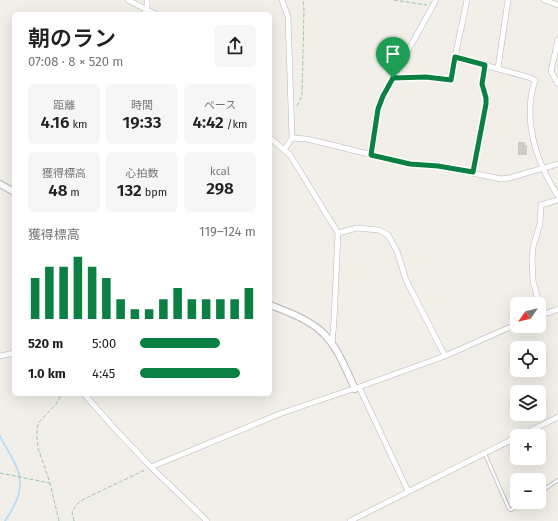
<!DOCTYPE html>
<html lang="ja">
<meta charset="utf-8">
<style>
body{margin:0;font-family:"Fira Sans","Noto Sans JP",sans-serif;background:#f6f6f6;color:#222;height:100vh;display:flex;flex-direction:column;font-size:15px;white-space:nowrap}
*{box-sizing:border-box;margin:0}
p{font-size:13px;color:#767676}
.icon{flex:none;width:22px;height:22px;fill:none;stroke:currentColor;stroke-width:2;stroke-linecap:round;stroke-linejoin:round}
.map{position:relative;flex:1;overflow:hidden}
.details{position:absolute;left:12px;top:12px;width:260px;height:384px;display:flex;flex-direction:column;background:#fff;border-radius:6px;box-shadow:0 4px 16px #0002}
.details>*{flex:none}
.needle{width:26px;rotate:236deg}
.controls{position:absolute;left:510px;top:297px;display:grid;gap:8px}
.controls a{display:grid;place-items:center;width:36px;height:36px;border-radius:6px;background:#fff;box-shadow:0 4px 16px #0002;font-size:20px}
.pin{position:absolute;display:grid;place-items:center;width:34px;height:34px;color:#fff;margin:-41px -17px;border-radius:50% 50% 50% 0;rotate:-45deg;box-shadow:0 0 4px #0007}
.pin .icon{rotate:45deg}
.round{display:grid;place-items:center;flex:none;width:42px;height:42px;border-radius:6px;background:#f6f6f6}
.head{display:flex;align-items:center;justify-content:space-between;height:68px;padding:0 16px}
h1{font-size:22px;font-weight:600;line-height:30px}
.figures{display:grid;grid-template-columns:repeat(3,1fr);gap:6px;height:68px;padding:4px 16px}
.figures div{display:grid;align-content:center;border-radius:6px;background:#f6f6f6;text-align:center}
.figures b{font-size:17px;font-weight:600}
.figures small{font-size:11px;font-weight:400}
.figures p{font-size:11px}
.chart{height:112px;padding:8px 16px}
.chart p{display:flex;justify-content:space-between}
.chart svg{width:100%;height:72px;margin-top:4px;stroke:#0b8043;stroke-width:6}
ul{padding:0 16px;list-style:none;font-size:13px}
li{display:grid;grid-template-columns:64px 48px 1fr;align-items:center;height:30px}
li i{height:10px;border-radius:5px;background:#0b8043}
.map>svg:first-child{display:block}
.lines{fill:none;stroke-linecap:round;stroke-linejoin:round}
.stream{stroke:#aadaff;stroke-width:1.5}
.building{fill:#cccac5}
.service-casing{stroke:#b5b8bc;stroke-width:4}
.minor-casing{stroke:#b5b8bc;stroke-width:6}
.tertiary-casing{stroke:#b5b8bc;stroke-width:8}
.path{stroke:#9cc7a9;stroke-width:1;stroke-dasharray:4 2;stroke-linecap:butt}
.service{stroke:#fff;stroke-width:2.5}
.minor{stroke:#fff;stroke-width:5}
.tertiary{stroke:#fff;stroke-width:6}
.route-casing{stroke:#fff;stroke-width:8}
.route{stroke:#0b8043;stroke-width:5}
</style>
<div class="map">
<svg width="558" height="521" viewBox="0 0 558 521">
<rect width="100%" height="100%" fill="#f1efe8"/>
<g class="lines">
<path class="stream" d="M 0,436 C 7,451 22,469 20,486 C 19,499 12,510 5,521"/>
</g>
<path class="building" d="M 518,142 L 525,142 L 525,145 L 527,145 L 527,155 L 518,155 Z"/>
<g class="lines">
<g class="service-casing">
<path id="service" d="M 485,454 L 509,509 L 511,510 L 525,502
M 539,493 L 558,480"/>
</g>
<g class="minor-casing">
<path id="minor" d="M 128,0 L 155,14
M 282,0 L 288,17 L 292,138
M 467,0 L 455,57 L 528,77 L 535,80 C 532,90 530,101 530,111 C 530,142 542,171 558,196
M 544,0 L 558,5
M 144,14 L 147,9 L 147,0
M 558,40 L 551,71 L 558,84
M 498,68 L 508,0
M 393,78 L 426,77 L 451,80 L 455,57
M 270,138 L 290,155 L 338,233 L 334,321 L 332,344
M 284,150 L 292,138 L 307,139 L 410,164 L 438,166 L 501,179 L 509,178 L 558,164
M 371,155 L 379,109 L 383,96 L 436,0
M 473,172 L 486,104 L 486,98 L 482,84 L 485,65
M 338,233 L 357,228 L 379,230 L 388,235 L 397,251 L 406,280 L 445,356
M 539,304 L 533,281 L 532,260 L 533,247 L 540,224 L 541,205 L 558,200
M 539,316 L 558,309
M 0,356 L 14,353
M 359,387 L 408,491
M 84,394 L 115,429 L 151,467 L 207,521
M 520,436 L 558,417
M 151,467 L 282,413 L 359,387 L 445,356 L 517,324
M 350,521 L 517,437"/>
</g>
<g class="tertiary-casing">
<path id="tertiary" d="M 0,184 L 14,192
M 270,305 C 288,312 308,319 322,332 C 338,347 346,370 355,389"/>
</g>
<path class="path" d="M 394,0 L 427,5
M 297,106 L 302,96 L 304,10 L 303,0
M 0,473 L 50,483
M 59,521 L 50,483 L 38,448 L 37,438 L 37,429 L 39,422 L 57,403 L 61,394
M 74,521 L 72,512 L 77,504 L 84,499 L 145,470"/>
<use href="#service" class="service"/>
<use href="#minor" class="minor"/>
<use href="#tertiary" class="tertiary"/>
</g>
<g class="lines">
<g class="route-casing">
<path id="route" d="M 455,57 L 485,65 L 482,84 L 486,98 L 486,104 L 473,172 L 438,166 L 410,164 L 371,155 L 378,109 L 383,96 L 393,78 L 426,77 L 451,80 Z"/>
</g>
<use href="#route" class="route"/>
</g>
</svg>
<div class="controls">
<a><svg class="needle" viewBox="-14 -14 28 28"><path d="M0-13l5 13h-10z" fill="#e53935"/><path d="M0 13l5-13h-10z" fill="#767676"/></svg></a>
<a><svg class="icon" aria-label="locate" viewBox="0 0 24 24"><circle cx="12" cy="12" r="6"/><path d="M12 2v4M12 18v4M2 12h4M18 12h4"/></svg></a>
<a><svg class="icon" aria-label="layers" viewBox="0 0 24 24"><path d="M12 4l9 5-9 5-9-5zM3 14l9 5 9-5"/></svg></a>
<a>+</a>
<a>−</a>
</div>
<div class="pin" style="left:393px;top:78px;background:#1e9e55"><svg class="icon" aria-label="arrive" viewBox="0 0 24 24"><path d="M6 21V4h12l-3 4 3 4H6"/></svg></div>
<section class="details">
<div class="head"><div><h1>朝のラン</h1><p>07:08 · 8 × 520 m</p></div><a class="round"><svg class="icon" aria-label="share" viewBox="0 0 24 24"><path d="M12 15V3M7 8l5-5 5 5M5 13v7h14v-7"/></svg></a></div>
<div class="figures">
<div><p>距離</p><b>4.16<small> km</small></b></div>
<div><p>時間</p><b>19:33</b></div>
<div><p>ペース</p><b>4:42<small> /km</small></b></div>
</div>
<div class="figures">
<div><p>獲得標高</p><b>48<small> m</small></b></div>
<div><p>心拍数</p><b>132<small> bpm</small></b></div>
<div><p>kcal</p><b>298</b></div>
</div>
<div class="chart"><p><span>獲得標高</span>119–124 m</p>
<svg viewBox="0 0 160 44" preserveAspectRatio="none"><path d="M5 44V19M15 44V12M25 44V12M35 44V6M45 44V12M55 44V19M65 44V32M75 44V38M85 44V38M95 44V32M105 44V25M115 44V32M125 44V32M135 44V32M145 44V32M155 44V25"/></svg>
</div>
<ul>
<li><b>520 m</b>5:00<i style="width:69%"></i></li>
<li><b>1.0 km</b>4:45<i style="width:86%"></i></li>
</ul>
</section>
</div>
